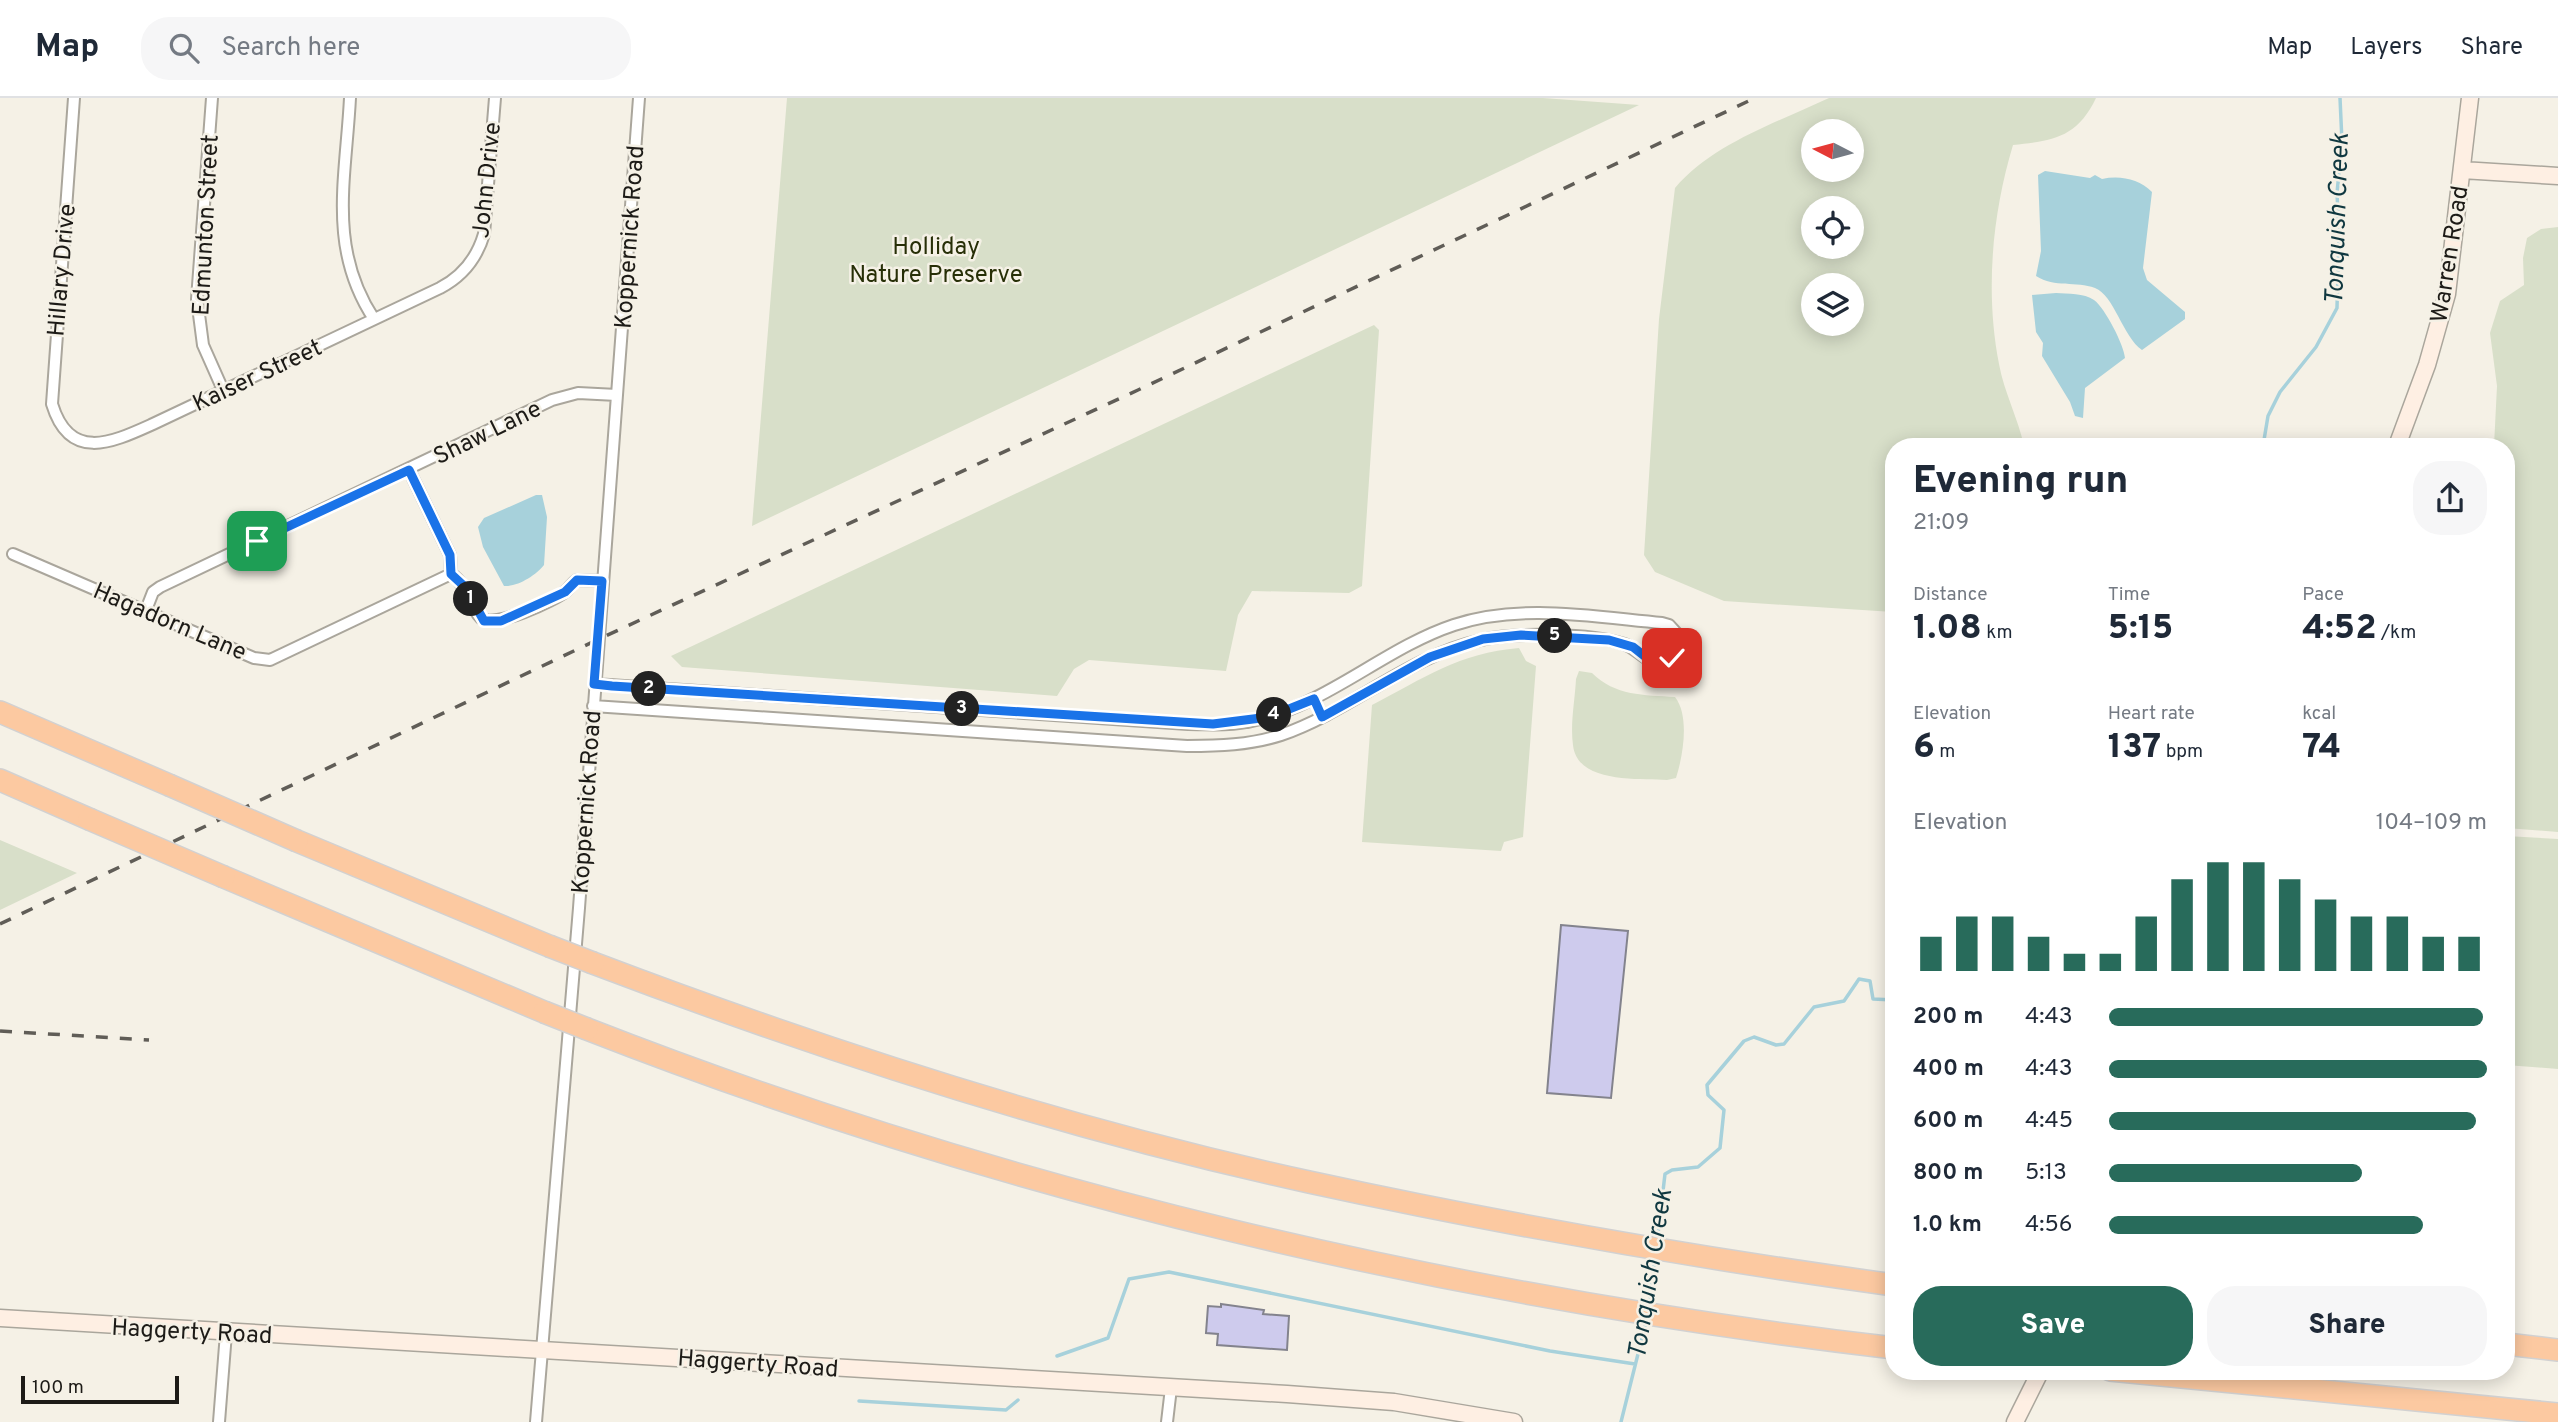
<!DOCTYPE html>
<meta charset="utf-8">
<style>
body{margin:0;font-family:Overpass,sans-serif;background:#f6f6f7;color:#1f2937;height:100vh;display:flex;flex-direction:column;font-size:26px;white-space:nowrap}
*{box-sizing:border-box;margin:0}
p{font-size:23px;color:#747a83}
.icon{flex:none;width:38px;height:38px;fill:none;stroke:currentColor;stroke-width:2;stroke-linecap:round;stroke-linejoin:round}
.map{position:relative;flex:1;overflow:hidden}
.panel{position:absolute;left:1885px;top:340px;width:630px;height:942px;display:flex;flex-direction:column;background:#fff;border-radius:28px;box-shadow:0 4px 18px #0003}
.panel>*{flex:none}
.needle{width:46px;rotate:276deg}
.buttons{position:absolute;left:1801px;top:21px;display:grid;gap:14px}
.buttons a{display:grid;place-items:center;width:63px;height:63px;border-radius:50%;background:#fff;box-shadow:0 4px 18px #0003;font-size:35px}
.scale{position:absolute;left:21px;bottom:18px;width:158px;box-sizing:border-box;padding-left:7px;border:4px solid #1d1b17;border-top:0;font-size:19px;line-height:24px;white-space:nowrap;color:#1d1b17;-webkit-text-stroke:5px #f5f1e6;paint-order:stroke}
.pin{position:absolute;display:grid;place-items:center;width:60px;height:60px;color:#fff;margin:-30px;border-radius:14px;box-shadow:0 4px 10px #0006}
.km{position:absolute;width:35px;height:35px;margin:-18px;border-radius:50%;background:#222;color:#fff;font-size:19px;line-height:35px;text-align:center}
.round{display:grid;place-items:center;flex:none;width:74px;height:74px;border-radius:28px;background:#f6f6f7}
.overview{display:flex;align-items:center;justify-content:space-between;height:119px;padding:0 28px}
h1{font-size:38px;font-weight:800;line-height:52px}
.metrics{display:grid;grid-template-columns:repeat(3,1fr);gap:10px;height:119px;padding:7px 28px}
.metrics div{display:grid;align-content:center}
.metrics b{font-size:35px;font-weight:800}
.metrics small{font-size:19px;font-weight:400}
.metrics p{font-size:19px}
.chart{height:196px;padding:14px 28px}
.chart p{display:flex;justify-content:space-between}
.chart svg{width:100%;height:126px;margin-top:7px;stroke:#286b5b;stroke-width:6}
.primary-button{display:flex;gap:14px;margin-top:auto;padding:14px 28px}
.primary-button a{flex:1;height:80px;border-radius:28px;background:#286b5b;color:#fff;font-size:28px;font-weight:800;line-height:80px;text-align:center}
.primary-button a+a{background:#f6f6f7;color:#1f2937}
ul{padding:0 28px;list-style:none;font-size:23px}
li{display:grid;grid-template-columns:112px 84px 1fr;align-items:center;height:52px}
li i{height:18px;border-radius:9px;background:#286b5b}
header{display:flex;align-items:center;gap:42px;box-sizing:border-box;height:98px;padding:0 35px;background:#fff;border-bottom:2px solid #e0e1e3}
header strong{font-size:33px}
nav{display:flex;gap:38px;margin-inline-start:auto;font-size:24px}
.search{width:490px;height:63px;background:#f6f6f7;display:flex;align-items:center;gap:18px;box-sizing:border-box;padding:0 24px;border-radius:28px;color:#747a83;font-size:26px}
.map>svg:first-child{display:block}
.green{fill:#d8dfc9;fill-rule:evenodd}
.water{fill:#a7d1db}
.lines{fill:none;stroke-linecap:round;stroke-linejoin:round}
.stream{stroke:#a7d1db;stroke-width:3.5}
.building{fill:#cecbed;stroke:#83838d;stroke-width:2}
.street-casing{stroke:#aaa69c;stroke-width:14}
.secondary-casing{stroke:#aaa69c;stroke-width:19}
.highway-casing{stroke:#d2d1d1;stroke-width:24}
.street{stroke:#fff;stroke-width:10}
.secondary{stroke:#feefe3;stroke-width:16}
.highway{stroke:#fcc9a1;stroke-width:21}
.rail{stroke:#605d57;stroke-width:3.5;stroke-dasharray:12 12;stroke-linecap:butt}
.highway-bridge-casing{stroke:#d2d1d1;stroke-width:24;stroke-linecap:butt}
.highway-bridge{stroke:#fcc9a1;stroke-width:21}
.route-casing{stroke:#fff;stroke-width:14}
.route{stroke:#1a73e8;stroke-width:9}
.labels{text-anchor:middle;stroke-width:5;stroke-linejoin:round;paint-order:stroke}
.street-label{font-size:24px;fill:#1d1b17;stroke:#f5f1e6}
.park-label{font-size:24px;fill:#272f07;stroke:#f5f1e6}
.water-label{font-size:26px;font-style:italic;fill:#103840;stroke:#f5f1e6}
</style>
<header>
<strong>Map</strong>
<div class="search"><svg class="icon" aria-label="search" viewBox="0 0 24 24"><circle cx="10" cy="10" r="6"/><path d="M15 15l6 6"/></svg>Search here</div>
<nav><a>Map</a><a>Layers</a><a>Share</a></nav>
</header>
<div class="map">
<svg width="2558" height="1324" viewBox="0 0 2558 1324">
<rect width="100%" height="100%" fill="#f5f1e6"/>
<path class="green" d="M 787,0 L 1543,0 L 1639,7 L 752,428 Z
M 1829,0 L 2096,0 C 2077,40 2052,43 2013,47 C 1992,117 1985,194 1999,266 C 2004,294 2018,320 2024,348 L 1894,348 L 1893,514 L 1724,503 L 1655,474 L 1644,457 L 1659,221 L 1675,90 C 1712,46 1778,24 1829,0 ZM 1813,33 L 1852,33 L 1852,72 L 1813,72 ZM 1813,110 L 1852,110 L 1852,149 L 1813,149 ZM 1852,187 L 1852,226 L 1813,226 L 1813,187 Z
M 2558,129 L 2558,734 L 2506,730 L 2506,348 L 2494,348 L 2497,288 L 2490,235 L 2500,203 L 2524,187 L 2523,160 L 2527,140 L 2541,131 Z
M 1374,227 L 1379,232 L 1362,488 L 1349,495 L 1252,493 L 1238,517 L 1226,573 L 1089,562 L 1074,571 L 1057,598 L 682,569 L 671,558 Z
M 1519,550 L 1526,563 L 1536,568 L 1523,739 L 1504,744 L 1501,753 L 1362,744 L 1372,607 C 1424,580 1459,555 1519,550 Z
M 1579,573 L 1592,575 C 1615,598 1644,597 1675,599 C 1690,618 1683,658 1676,680 L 1667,682 C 1639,680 1577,686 1573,647 C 1570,626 1575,602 1576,581 Z
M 2506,738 L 2558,741 L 2558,971 L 2506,967 Z
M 0,742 L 77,775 L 0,812 Z"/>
<path class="water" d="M 2045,73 L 2090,80 L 2095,77 L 2102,81 C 2120,77 2139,81 2152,94 L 2143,170 L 2147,182 L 2185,214 L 2185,221 L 2142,252 C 2123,239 2114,197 2095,190 C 2076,183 2055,190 2036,178 L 2041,153 L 2038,77 Z
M 2056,195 C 2068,196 2084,195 2094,202 C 2105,210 2124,247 2125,260 L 2085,290 L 2083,320 L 2075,318 L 2070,304 L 2042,258 L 2043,245 L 2036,234 L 2032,197 Z
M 536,397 L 542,397 L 547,419 L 544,467 C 536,477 518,489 504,488 L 483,449 L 478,429 L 484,420 Z"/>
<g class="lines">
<path class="stream" d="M 2263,348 L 2268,318 L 2280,294 L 2316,249 L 2337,210 L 2339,136 L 2337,95 L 2342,44 L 2340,0
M 1657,1144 L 1665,1076 L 1672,1072 L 1698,1069 L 1720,1050 L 1724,1012 L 1708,997 L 1707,987 L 1744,943 L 1754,939 L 1776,947 L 1784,946 L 1814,909 L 1844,903 L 1859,881 L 1870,883 L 1873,901 L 1894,902
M 1649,1209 L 1655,1158
M 1057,1258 L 1108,1240 L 1129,1181 L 1169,1174 L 1550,1253 L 1635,1266
M 859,1303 L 1006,1312 L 1018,1302
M 1621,1324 L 1646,1224"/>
</g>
<path class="building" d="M 1561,827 L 1628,833 L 1611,1000 L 1547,995 Z
M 1221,1206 L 1264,1212 L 1263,1216 L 1289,1218 L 1287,1252 L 1217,1247 L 1218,1236 L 1206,1235 L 1208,1208 L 1221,1209 Z"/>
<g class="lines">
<g class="street-casing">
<path id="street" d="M 74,0 L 52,306 C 70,365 113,344 153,326 L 440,190 C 463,178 477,160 484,136 L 495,0
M 212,0 L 197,201 L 203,247 L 223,292
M 350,0 C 346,80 327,150 374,221
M 13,456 L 254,560 L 270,562 L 451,476 L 450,457 L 409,372
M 451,476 C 468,487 468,508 481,520 C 493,531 554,503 566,493 C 570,489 572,485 577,482 L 602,483
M 146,512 L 153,494 L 160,489 L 552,302 L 578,295 L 617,297
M 593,608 L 1187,648 C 1218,648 1250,647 1281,637 C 1351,613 1408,558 1481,542 C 1515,534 1591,535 1624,546 C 1636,550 1647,565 1660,565 C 1668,566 1673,560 1678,555 L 1680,539 L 1669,527 L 1662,525 C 1595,519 1519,505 1454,527 C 1382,551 1324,610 1247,624 C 1228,628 1208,626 1188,626 L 595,586
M 219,1324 L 226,1235
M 536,1324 L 579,810 L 639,0
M 1167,1324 L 1171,1290"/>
</g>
<g class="secondary-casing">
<path id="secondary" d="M 2462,72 L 2558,78
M 2397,348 L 2427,267 L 2447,196 L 2470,0
M 0,1220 L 1287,1296 L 1394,1304 L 1514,1324
M 2015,1324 L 2041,1272"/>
</g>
<g class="highway-casing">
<path id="highway" d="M 0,614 L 169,687
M 0,682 L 89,721
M 297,743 L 549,848
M 224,779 L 544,914
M 593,865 C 825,953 1066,1031 1309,1084 C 1502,1126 1697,1160 1894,1187
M 587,931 C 1004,1094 1449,1198 1894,1250
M 2506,1246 L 2558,1252
M 2110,1272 L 2558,1316"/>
</g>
<use href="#street" class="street"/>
<use href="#secondary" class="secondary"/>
<use href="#highway" class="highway"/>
<path class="rail" d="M 0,826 L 599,541 L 1138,292 L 1755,0
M 0,933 L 149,942"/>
<g class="highway-bridge-casing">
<path id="highway-bridge" d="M 169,687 L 297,743
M 89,721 L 224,779
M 549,848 L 593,865
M 544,914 L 587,931"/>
</g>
<use href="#highway-bridge" class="highway-bridge"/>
</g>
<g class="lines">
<g class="route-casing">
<path id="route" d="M 257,443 L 409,372 L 450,457 L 451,476 L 465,489 L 484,523 L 501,523 L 565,494 L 577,482 L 602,483 L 594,586 L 612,588 L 1213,626 L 1269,619 L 1314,601 L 1322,619 L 1430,559 L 1483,541 L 1521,537 L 1609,542 L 1633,549 L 1652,564 L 1667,565 L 1672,560"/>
</g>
<use href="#route" class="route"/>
</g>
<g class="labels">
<g class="street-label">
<text transform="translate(486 82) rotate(-84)" y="8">John Drive</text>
<text transform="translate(205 127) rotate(-87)" y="8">Edmunton Street</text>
<text transform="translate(629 139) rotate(-86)" y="8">Koppernick Road</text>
<text transform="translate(2449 156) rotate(-81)" y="8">Warren Road</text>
<text transform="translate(61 172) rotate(-85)" y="8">Hillary Drive</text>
<text transform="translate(257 277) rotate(-25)" y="8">Kaiser Street</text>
<text transform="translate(487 334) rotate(-26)" y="8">Shaw Lane</text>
<text transform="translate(170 523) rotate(23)" y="8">Hagadorn Lane</text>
<text transform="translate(586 704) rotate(-86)" y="8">Koppernick Road</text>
<text transform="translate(192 1233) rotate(3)" y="8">Haggerty Road</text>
<text transform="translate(758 1265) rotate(4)" y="8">Haggerty Road</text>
</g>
<g class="park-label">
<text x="936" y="156">Holliday<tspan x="936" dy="28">Nature Preserve</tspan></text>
</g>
<g class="water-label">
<text transform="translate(2336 121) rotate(-88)" y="9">Tonquish Creek</text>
<text transform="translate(1649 1176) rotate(-81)" y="9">Tonquish Creek</text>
</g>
</g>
</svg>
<div class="buttons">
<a><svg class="needle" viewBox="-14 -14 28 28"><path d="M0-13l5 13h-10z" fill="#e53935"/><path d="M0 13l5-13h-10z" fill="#747a83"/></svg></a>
<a><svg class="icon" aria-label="locate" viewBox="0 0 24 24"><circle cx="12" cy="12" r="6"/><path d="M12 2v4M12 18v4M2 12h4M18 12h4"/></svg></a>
<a><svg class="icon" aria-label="layers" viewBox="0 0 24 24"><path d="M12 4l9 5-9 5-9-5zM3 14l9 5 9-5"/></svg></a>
</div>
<div class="scale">100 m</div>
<div class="pin" style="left:257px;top:443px;background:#1e9e55"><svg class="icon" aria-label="arrive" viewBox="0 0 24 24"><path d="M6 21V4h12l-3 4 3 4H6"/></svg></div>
<div class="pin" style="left:1672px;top:560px;background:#d93025"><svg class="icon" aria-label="check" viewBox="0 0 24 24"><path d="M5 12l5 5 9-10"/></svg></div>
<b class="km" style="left:471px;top:501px">1</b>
<b class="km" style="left:649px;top:591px">2</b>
<b class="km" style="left:962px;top:611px">3</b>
<b class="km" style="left:1274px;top:617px">4</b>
<b class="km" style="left:1555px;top:538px">5</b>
<section class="panel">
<div class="overview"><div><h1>Evening run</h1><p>21:09</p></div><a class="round"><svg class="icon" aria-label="share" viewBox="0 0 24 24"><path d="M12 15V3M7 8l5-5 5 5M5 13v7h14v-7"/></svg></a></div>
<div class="metrics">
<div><p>Distance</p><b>1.08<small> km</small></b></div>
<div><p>Time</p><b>5:15</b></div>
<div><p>Pace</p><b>4:52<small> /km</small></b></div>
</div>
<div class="metrics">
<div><p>Elevation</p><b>6<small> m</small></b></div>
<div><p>Heart rate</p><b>137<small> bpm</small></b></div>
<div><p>kcal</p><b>74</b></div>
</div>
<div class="chart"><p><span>Elevation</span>104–109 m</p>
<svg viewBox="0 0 160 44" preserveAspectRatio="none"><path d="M5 44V32M15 44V25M25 44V25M35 44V32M45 44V38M55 44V38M65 44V25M75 44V12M85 44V6M95 44V6M105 44V12M115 44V19M125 44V25M135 44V25M145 44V32M155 44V32"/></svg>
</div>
<ul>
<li><b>200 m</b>4:43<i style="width:99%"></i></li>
<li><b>400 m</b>4:43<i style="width:100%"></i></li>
<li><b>600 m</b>4:45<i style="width:97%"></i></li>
<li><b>800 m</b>5:13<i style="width:67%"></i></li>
<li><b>1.0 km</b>4:56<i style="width:83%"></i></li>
</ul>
<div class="primary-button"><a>Save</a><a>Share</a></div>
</section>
</div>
